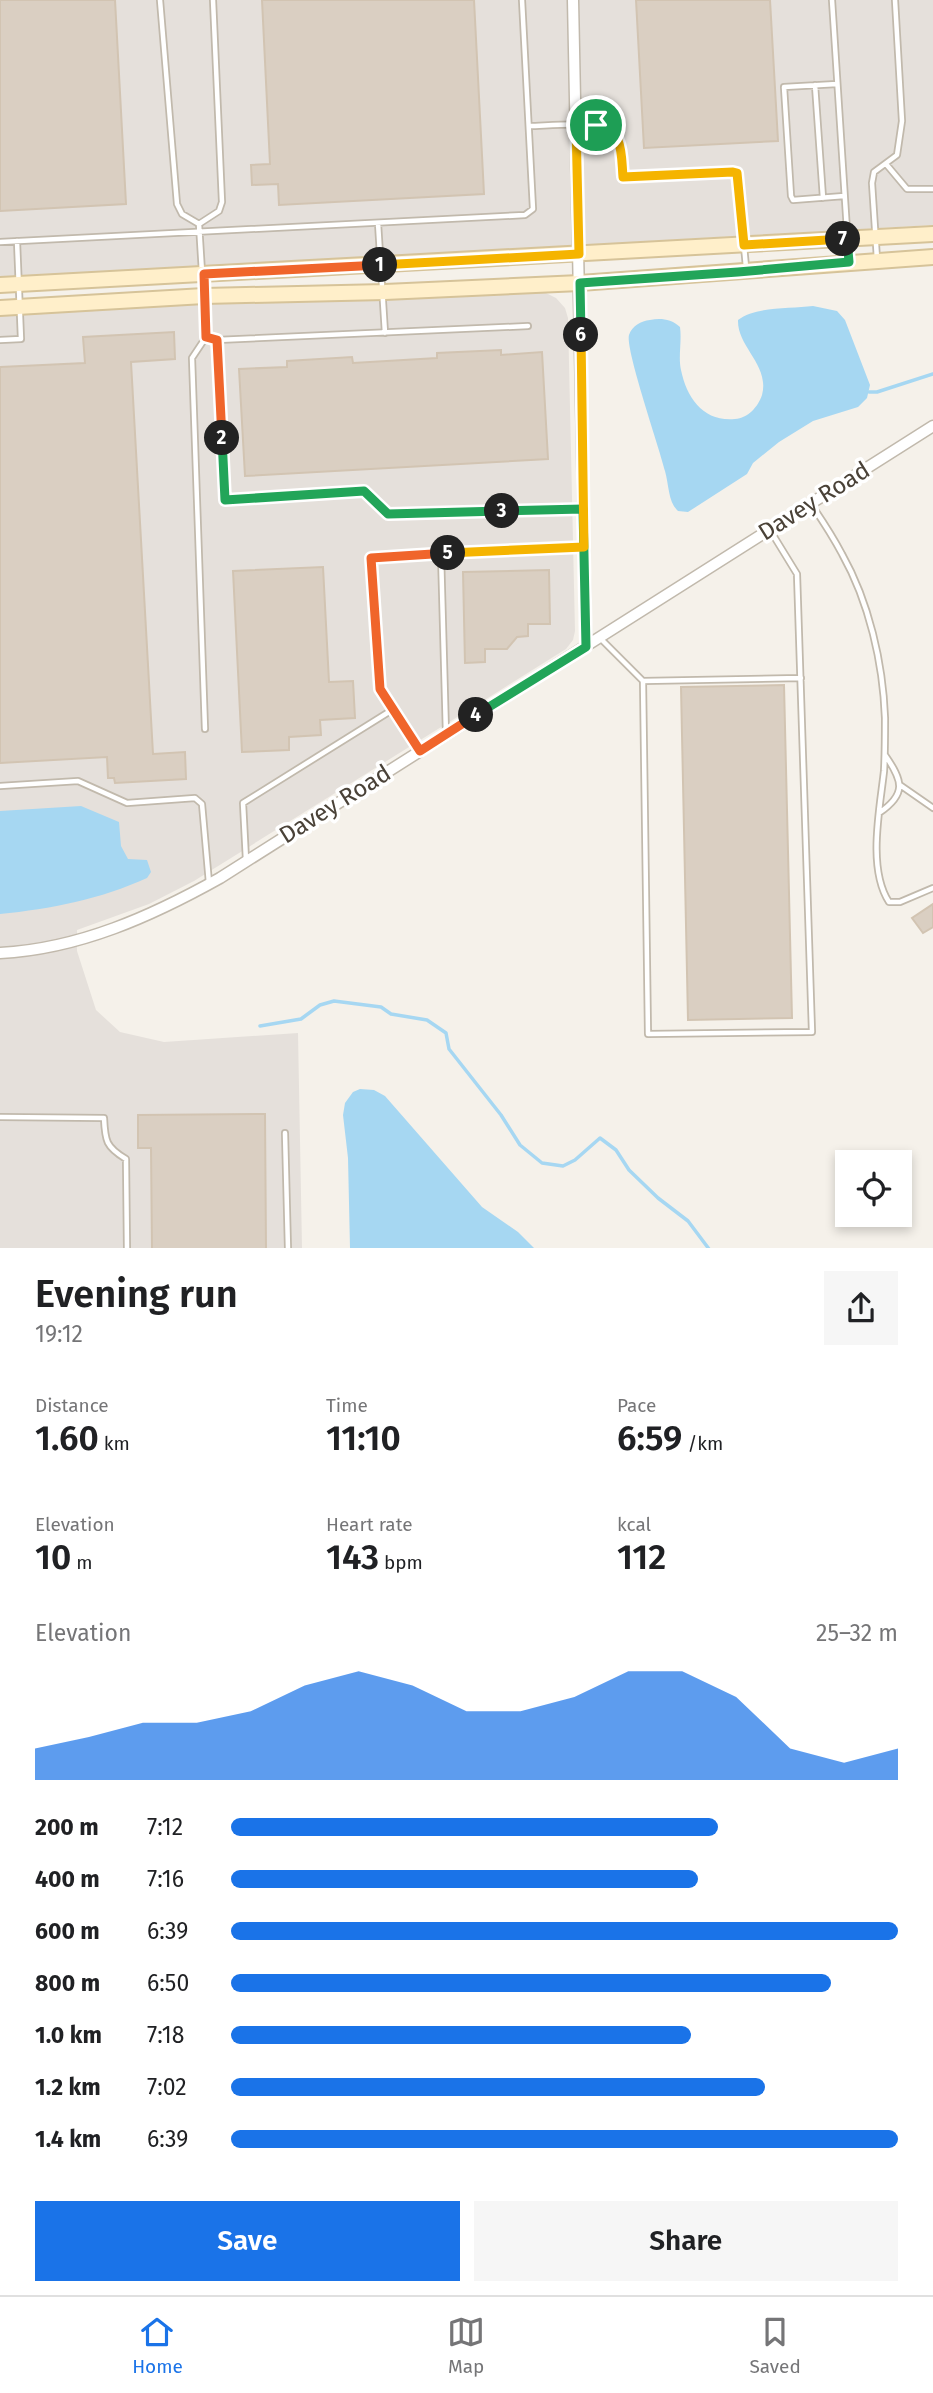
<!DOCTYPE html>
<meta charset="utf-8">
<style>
body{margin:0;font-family:"Fira Sans",sans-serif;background:#f6f6f6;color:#202124;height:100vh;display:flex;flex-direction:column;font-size:26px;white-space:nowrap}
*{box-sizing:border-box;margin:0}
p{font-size:23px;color:#757577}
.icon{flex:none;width:38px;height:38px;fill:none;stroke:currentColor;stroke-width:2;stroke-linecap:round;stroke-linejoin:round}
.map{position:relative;height:1248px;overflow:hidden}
.details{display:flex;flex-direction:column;background:#fff;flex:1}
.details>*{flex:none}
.buttons{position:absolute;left:835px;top:1150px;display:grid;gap:14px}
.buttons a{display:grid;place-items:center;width:77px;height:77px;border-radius:0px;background:#fff;box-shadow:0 4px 10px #0003;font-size:35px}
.pin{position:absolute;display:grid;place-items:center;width:60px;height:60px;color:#fff;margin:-30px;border:4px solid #fff;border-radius:50%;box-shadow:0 2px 7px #0007}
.km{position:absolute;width:35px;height:35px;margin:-18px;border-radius:50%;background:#222;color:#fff;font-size:19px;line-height:35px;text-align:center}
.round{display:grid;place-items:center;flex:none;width:74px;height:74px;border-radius:0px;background:#f6f6f6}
.head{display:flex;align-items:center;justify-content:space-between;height:119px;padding:0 35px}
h1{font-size:38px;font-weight:600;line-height:52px}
.figures{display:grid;grid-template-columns:repeat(3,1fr);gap:10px;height:119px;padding:7px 35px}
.figures div{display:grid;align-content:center}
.figures b{font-size:35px;font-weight:600}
.figures small{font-size:19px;font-weight:400}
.figures p{font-size:19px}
.chart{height:196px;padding:14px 35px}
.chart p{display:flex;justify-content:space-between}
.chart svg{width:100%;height:126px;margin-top:7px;fill:#1a73e8;opacity:.7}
.button{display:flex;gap:14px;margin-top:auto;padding:14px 35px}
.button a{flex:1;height:80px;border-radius:0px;background:#1a73e8;color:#fff;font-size:28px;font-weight:600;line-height:80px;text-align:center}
.button a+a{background:#f6f6f6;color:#202124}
ul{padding:0 35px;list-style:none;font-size:23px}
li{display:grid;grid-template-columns:112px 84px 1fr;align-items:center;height:52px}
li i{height:18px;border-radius:9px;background:#1a73e8}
.tab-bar{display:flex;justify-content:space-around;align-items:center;height:98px;border-top:2px solid #e0e0e0;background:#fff;font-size:19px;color:#757577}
.tab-bar a{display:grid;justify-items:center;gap:4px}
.tab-bar .active{color:#1a73e8}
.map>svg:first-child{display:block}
.industrial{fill:#e5e0db}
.water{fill:#a6d7f2}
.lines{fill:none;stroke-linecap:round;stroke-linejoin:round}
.stream{stroke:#a6d7f2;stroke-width:3.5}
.building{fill:#dacfc2;stroke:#d2c4b2;stroke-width:2}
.lane-casing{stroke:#c1b9ac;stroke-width:8}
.street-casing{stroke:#c1b9ac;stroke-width:13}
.secondary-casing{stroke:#d6c399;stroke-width:18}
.lane{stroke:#fff;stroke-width:4.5}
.street{stroke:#fff;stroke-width:10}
.secondary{stroke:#ffefca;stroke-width:14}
.split-1-casing{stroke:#fff;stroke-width:14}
.split-2-casing{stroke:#fff;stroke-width:14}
.split-3-casing{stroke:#fff;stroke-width:14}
.split-4-casing{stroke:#fff;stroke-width:14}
.split-5-casing{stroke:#fff;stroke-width:14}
.split-6-casing{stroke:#fff;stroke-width:14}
.split-7-casing{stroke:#fff;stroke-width:14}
.split-8-casing{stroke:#fff;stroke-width:14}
.split-1{stroke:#f5b400;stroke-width:9}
.split-2{stroke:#f0652b;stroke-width:9}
.split-3{stroke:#22a559;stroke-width:9}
.split-4{stroke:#22a559;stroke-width:9}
.split-5{stroke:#f0652b;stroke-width:9}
.split-6{stroke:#f5b400;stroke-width:9}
.split-7{stroke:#22a559;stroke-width:9}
.split-8{stroke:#f5b400;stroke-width:9}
.labels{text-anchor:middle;stroke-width:7;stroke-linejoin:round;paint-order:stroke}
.street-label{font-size:24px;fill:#4a4238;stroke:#fff}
</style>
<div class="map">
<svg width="933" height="1249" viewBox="0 0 933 1249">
<rect width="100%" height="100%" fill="#f5f1ea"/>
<path class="industrial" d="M 0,0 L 933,0 L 933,225 L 0,278 Z
M 536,291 L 546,293 L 556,298 L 565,308 L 568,318 L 575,631 L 573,640 L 566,649 L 499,691 L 194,881 L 149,904 L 77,930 L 77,951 L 96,1010 L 120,1032 L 164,1042 L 298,1033 L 302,1248 L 0,1249 L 0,314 L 255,300 Z"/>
<path class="water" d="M 813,306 L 837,311 L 845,320 L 870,385 L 867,398 L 858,407 L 813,421 L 779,442 L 753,463 L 747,474 L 688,512 L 678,511 C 668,502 669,485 665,471 C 660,449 625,349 629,335 C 632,326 641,321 650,320 C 661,318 671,319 680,327 C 682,341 678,357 681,370 C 687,399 704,422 735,419 C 748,418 758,407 762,395 C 770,365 737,347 738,320 C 756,306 791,309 813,306 Z
M 81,806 L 119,822 L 121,846 L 128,859 L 147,860 L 151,872 L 147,878 C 101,899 51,909 0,914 L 0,811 Z
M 360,1089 L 374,1090 L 385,1096 L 482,1207 L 518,1232 L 534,1248 L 350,1248 L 348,1158 L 343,1115 L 345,1103 L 353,1092 Z"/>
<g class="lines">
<path class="stream" d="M 869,392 L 877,392 L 933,374
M 260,1026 L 301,1019 L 320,1005 L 334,1001 L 381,1007 L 391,1014 L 427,1020 L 446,1033 L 449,1049 L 501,1115 L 520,1145 L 542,1163 L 563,1166 L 575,1160 L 600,1138 L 616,1150 L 629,1170 L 658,1198 L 688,1221 L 709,1249"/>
</g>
<path class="building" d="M 0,0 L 115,0 L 126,204 L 0,211 Z
M 262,0 L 474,0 L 484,194 L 279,205 L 278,184 L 252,185 L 251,165 L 270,164 Z
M 636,0 L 770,0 L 778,141 L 644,148 Z
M 174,332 L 175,359 L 131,362 L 153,754 L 185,752 L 186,779 L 115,783 L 114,778 L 108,778 L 107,757 L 0,763 L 0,367 L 85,363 L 83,337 Z
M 501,350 L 501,355 L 542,352 L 548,459 L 245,476 L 239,369 L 287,367 L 287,361 L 352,357 L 353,363 L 437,358 L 437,353 Z
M 323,567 L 329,682 L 353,681 L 355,718 L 320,720 L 321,735 L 289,737 L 289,750 L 242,752 L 233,571 Z
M 549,570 L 550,624 L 528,624 L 528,636 L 517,637 L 507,649 L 485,649 L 485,662 L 465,663 L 463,572 Z
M 784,685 L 792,1018 L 688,1020 L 681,687 Z
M 933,904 L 933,927 L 923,933 L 912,918 Z
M 265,1114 L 266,1249 L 152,1249 L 151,1148 L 138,1148 L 138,1115 Z"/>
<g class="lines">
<g class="lane-casing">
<path id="lane" d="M 160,0 L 177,204 L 182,214 L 199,224
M 832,0 L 849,261
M 837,84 L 784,87 L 791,196 L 793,200 L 844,196
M 815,85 L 823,198
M 530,126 C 547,126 605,119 616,134 C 624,145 622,165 623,177 L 734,172 L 737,173 L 746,267
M 886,164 L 907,189 L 933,189
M 378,223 L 385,333
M 199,224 L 206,337 L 192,358 L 205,729
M 199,224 L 219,211 L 222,202 L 213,0
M 0,242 L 525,215 L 533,209 L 522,0
M 877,259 L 872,183 L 874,172 L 897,155 L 902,121 L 895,0
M 206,337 L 217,340 L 528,326
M 0,340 L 21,339 L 17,241
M 217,340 L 225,500 L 364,491 L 388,514 L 583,509
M 811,504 C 822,520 833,537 842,554 C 869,602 883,663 885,718 C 885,735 885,754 884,771 C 880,808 867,868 889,902 L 900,902 L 933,888
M 441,554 L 446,734
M 600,638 L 643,681 L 648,1034 L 812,1032 L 797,574 L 770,530
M 643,681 L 801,678
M 392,710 L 419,749
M 900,785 L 933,808
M 0,786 L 78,781 L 127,803 L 195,798 L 202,804 L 209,883
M 879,813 C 907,794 903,781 885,755
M 246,860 L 243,803 L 392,710 L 380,689 L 371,558 L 582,547
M 0,1117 L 104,1118 C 105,1141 106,1147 126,1159 L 127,1249
M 285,1133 L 288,1249"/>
</g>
<g class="street-casing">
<path id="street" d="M 573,0 L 586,647
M 0,953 C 79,949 152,916 220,878 L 933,426"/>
</g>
<g class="secondary-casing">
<path id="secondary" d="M 0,285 L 933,234
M 0,308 L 204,296 L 385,292 L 580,283 L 933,257"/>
</g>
<use href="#lane" class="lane"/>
<use href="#street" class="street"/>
<use href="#secondary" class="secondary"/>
</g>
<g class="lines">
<g class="split-1-casing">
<path id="split-1" d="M 380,265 L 579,254 L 576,125 L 596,125"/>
</g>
<g class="split-2-casing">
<path id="split-2" d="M 222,438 L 217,340 L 206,337 L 204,274 L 380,265"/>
</g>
<g class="split-3-casing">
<path id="split-3" d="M 222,438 L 225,500 L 364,491 L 388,514 L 502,511"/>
</g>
<g class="split-4-casing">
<path id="split-4" d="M 476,715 L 586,647 L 583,509 L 502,511"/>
</g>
<g class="split-5-casing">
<path id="split-5" d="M 448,553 L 371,558 L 380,689 L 420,751 L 476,715"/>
</g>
<g class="split-6-casing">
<path id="split-6" d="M 448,553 L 584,547 L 581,335"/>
</g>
<g class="split-7-casing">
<path id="split-7" d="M 581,335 L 580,283 L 738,272 L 849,262 L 847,239 L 843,239"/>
</g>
<g class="split-8-casing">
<path id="split-8" d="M 596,125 C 624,129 621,154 623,177 L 733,172 L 737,173 L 744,245 L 843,239"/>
</g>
<use href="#split-1" class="split-1"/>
<use href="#split-2" class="split-2"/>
<use href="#split-3" class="split-3"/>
<use href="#split-4" class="split-4"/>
<use href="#split-5" class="split-5"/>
<use href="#split-6" class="split-6"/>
<use href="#split-7" class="split-7"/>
<use href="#split-8" class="split-8"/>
</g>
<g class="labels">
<g class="street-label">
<text transform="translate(814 501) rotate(-32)" y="8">Davey Road</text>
<text transform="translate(335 804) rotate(-32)" y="8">Davey Road</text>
</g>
</g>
</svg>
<div class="buttons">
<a><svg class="icon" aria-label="locate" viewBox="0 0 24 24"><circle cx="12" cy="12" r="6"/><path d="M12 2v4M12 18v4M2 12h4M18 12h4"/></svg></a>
</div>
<div class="pin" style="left:596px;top:125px;background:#1e9e55"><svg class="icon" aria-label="arrive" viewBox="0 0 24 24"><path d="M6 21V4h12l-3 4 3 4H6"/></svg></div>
<b class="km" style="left:380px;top:265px">1</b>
<b class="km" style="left:222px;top:438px">2</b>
<b class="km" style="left:502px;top:511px">3</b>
<b class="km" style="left:476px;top:715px">4</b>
<b class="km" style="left:448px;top:553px">5</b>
<b class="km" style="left:581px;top:335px">6</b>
<b class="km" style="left:843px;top:239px">7</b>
</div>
<section class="details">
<div class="head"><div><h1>Evening run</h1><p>19:12</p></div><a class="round"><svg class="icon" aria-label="share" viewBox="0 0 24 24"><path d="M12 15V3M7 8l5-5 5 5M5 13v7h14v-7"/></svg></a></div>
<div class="figures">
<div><p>Distance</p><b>1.60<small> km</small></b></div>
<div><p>Time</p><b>11:10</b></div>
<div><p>Pace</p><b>6:59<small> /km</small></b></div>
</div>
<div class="figures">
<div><p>Elevation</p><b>10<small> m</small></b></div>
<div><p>Heart rate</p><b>143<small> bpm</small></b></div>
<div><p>kcal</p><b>112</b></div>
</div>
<div class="chart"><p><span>Elevation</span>25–32 m</p>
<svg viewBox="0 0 160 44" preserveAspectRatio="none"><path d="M0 44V33L10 29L20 24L30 24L40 20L50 11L60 6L70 11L80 20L90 20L100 15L110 6L120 6L130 15L140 33L150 38L160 33V44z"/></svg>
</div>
<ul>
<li><b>200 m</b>7:12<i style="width:73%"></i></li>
<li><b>400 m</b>7:16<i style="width:70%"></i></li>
<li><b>600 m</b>6:39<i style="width:100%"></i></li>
<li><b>800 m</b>6:50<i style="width:90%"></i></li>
<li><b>1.0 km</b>7:18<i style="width:69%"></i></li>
<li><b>1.2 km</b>7:02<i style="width:80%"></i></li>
<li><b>1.4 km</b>6:39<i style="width:100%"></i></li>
</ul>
<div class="button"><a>Save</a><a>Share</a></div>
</section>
<nav class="tab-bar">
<a class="active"><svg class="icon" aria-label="home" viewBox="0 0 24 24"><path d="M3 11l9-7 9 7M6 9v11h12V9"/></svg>Home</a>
<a><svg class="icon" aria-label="map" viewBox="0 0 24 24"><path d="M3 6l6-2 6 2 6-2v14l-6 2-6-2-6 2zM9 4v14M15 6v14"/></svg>Map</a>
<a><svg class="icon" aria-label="saved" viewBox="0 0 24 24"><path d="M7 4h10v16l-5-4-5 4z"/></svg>Saved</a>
</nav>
